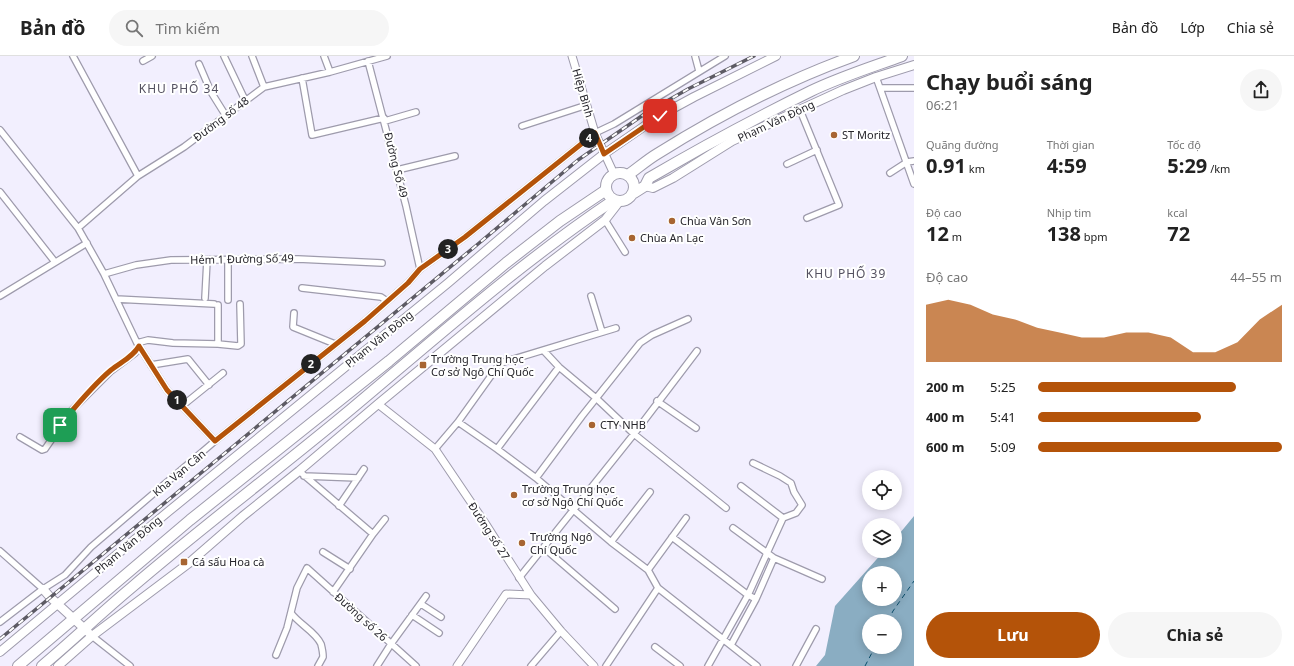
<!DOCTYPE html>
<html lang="vi">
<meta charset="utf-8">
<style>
body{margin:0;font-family:"Noto Sans",sans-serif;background:#f6f6f6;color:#222;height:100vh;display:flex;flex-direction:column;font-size:15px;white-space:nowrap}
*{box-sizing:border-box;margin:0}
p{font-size:13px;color:#767676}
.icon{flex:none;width:22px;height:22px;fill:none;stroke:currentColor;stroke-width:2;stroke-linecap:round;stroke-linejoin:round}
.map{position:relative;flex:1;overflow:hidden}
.panel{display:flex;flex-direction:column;background:#fff;width:380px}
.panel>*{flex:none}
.buttons{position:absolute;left:862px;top:414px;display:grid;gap:8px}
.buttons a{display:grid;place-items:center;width:40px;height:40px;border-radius:50%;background:#fff;box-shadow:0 2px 10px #0003;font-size:20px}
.pin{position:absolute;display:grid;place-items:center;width:34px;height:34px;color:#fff;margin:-17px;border-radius:8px;box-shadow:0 2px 6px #0006}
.km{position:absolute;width:20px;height:20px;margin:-10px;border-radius:50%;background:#222;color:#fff;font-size:11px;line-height:20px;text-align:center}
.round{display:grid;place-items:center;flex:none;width:42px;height:42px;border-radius:21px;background:#f6f6f6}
.head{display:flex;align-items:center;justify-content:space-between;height:68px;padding:0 12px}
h1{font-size:22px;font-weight:700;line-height:30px}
.figures{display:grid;grid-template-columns:repeat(3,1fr);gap:6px;height:68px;padding:4px 12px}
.figures div{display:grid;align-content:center}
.figures b{font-size:20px;font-weight:700}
.figures small{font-size:11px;font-weight:400}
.figures p{font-size:11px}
.chart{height:112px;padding:8px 12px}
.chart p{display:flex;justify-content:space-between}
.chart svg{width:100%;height:72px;margin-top:4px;fill:#b45309;opacity:.7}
.primary-button{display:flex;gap:8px;margin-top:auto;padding:8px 12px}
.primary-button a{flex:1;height:46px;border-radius:24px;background:#b45309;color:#fff;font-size:16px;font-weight:700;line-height:46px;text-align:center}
.primary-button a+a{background:#f6f6f6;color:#222}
ul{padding:0 12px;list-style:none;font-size:13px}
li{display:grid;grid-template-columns:64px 48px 1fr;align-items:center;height:30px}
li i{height:10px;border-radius:5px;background:#b45309}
header{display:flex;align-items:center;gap:24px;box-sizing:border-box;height:56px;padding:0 20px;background:#fff;border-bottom:1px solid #e0e0e0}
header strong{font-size:19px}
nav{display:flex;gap:22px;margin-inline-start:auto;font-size:14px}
.search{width:280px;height:36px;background:#f6f6f6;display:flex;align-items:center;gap:10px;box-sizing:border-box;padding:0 14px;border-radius:22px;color:#767676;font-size:15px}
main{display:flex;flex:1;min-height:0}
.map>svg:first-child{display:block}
.water{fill:#8aadc2;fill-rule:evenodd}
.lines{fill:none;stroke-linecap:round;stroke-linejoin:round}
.ferry{stroke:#0a4d6b;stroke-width:1;stroke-dasharray:5 4;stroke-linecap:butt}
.street-casing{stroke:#9e9bac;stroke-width:8}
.secondary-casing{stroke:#9e9bac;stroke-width:9}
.primary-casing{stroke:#9e9bac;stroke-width:10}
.highway-casing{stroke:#9e9bac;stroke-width:12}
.street{stroke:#fff;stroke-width:5.5}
.secondary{stroke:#fff;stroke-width:7}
.primary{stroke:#fff;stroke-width:8}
.highway{stroke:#fff;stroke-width:10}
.rail-casing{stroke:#5d5b64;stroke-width:3.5}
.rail{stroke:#fff;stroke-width:2;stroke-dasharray:6;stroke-linecap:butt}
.route-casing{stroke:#fff;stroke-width:8}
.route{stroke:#b45309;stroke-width:5}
.poi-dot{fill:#a76532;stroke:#fff;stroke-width:1.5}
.labels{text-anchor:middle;stroke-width:4;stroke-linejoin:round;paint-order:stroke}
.street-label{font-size:11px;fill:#26252b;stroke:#fff}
.poi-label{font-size:11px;fill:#26252b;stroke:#fff;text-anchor:start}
.neighbourhood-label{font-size:12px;letter-spacing:1px;fill:#545160;stroke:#fff}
</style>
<header>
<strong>Bản đồ</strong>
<div class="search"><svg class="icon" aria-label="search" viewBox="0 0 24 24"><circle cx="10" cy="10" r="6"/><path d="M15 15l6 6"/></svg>Tìm kiếm</div>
<nav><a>Bản đồ</a><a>Lớp</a><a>Chia sẻ</a></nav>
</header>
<main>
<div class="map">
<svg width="914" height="610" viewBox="0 0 914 610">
<rect width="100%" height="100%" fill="#f2effe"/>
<path class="water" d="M 914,460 L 914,610 L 816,610 L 825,599 L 835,550 L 884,495 L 895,495 L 895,483 ZM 869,517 L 895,517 L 895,543 L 869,543 ZM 869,565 L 895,565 L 895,591 L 869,591 Z"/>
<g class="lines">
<path class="ferry" d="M 888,565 L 893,555 L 914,525
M 865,610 L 875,591"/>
<g class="street-casing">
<path id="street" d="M 73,0 L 138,120
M 224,0 L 245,44
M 252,0 L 264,31
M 324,0 L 330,16
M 695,0 L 699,15
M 143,5 L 152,0
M 368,5 L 406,150 L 420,213
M 199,8 L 211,36 L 226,60
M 876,21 L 914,128
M 302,22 L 312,79 L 384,62
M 881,32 L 914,32
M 800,54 L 839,149 L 807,162
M 385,65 L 416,56
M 522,70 L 587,49
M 0,74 L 78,172 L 104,218 L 137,287 L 167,334 L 215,385
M 787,108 L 817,94
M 397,114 L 455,100
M 890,117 L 907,106 L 914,105
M 0,136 L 55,206
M 605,164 L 625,196
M 78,172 L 138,120 L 184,91 L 264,31 L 330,16 L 387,0
M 104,218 L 136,209 L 171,204 L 298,203 L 382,207
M 302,232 L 381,241 L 387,245
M 0,240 L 87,187
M 591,240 L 602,276
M 205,242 L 207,204
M 116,243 L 214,248
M 228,244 L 228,204
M 218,249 L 218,288
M 294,257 L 293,271 L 335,288
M 137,287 L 148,284 L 173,287 L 218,288 L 238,290 L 241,288 L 240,248
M 544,295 L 559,311 L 596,342 L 634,378 L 726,452
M 151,309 L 188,303 L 209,329
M 657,345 L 696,372
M 182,350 L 223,317
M 458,366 L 497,393 L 536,422 L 611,486 L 648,514 L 658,532 L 757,610
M 20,381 L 42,394 L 45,393 L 72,354 L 111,315 L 135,297 L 139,290
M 435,393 L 458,366 L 498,310 L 504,306 L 616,272
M 497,393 L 559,311
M 299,415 L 373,478
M 304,420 L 358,422
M 536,422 L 582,360 L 640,287 L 652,279 L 688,263
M 741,430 L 783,462
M 339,450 L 364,413
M 733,472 L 774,502 L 822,523
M 672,481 L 748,539 L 756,543
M 611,486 L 650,436
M 544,492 L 615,553
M 0,495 L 43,533
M 323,496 L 350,513
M 648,514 L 686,462
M 519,522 L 634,378 L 697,295
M 333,536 L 373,478 L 385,463
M 421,548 L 441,561
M 291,557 C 299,568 316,576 321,588 C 322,592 323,597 323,601 L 318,610
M 412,559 L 439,577
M 0,566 L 43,533 L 65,519 L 91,491 L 215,385 L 365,265 L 408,227 L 420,213 L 465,181 L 595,77 L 614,68 L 725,0
M 92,580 L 130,610
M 731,589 L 756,543 L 774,502
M 655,591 L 680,610
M 276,599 L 287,572 L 297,532 L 307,512 L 416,610
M 377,610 L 391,588 L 426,540
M 531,610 L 561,575
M 606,610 L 658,532
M 708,610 L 748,539 L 783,462 L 796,457 L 802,449 L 794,436 L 791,427 L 780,420 L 753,407
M 796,610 L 816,573"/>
</g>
<g class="secondary-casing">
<path id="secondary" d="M 572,0 L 595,77 L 614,118
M 378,348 L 435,393 L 485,467 L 531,539 L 561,575 L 594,610
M 457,610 L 506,538 L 531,539"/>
</g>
<g class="primary-casing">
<path id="primary" d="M 645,130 L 653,132 L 673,122 L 732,85 L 843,34 L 876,21 L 914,9
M 43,533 L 50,541 L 88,576
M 0,596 L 169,455 L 448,227 L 544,145 L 604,98 L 659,60 L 694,41 L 776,0
M 58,610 L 92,580 L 189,507 L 243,460 L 299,415 L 378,348 L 545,210 L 605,164 L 619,146"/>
</g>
<g class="highway-casing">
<path id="highway" d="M606 131a14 14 0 1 1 28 0a14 14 0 1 1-28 0Z
M 628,119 C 638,112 647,104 657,98 C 719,59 785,25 854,0
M 634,137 L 645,130 L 649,122 C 702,91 756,62 811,35 C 840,21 872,11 902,0
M 18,610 L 190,464 L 389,305 L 506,207 L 560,165 L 606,134
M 42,610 C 72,585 101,557 131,532 C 202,471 278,414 350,354 C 436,282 520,207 614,144"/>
</g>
<use href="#street" class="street"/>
<use href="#secondary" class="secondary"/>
<use href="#primary" class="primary"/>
<use href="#highway" class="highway"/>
<g class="rail-casing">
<path id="rail" d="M 0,583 L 478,188 L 578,104 L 646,57 L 688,33 L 754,0"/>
</g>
<use href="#rail" class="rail"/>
</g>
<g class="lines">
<g class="route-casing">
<path id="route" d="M 60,369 C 76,350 92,330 111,314 C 121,306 133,301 139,290 L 167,334 L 215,385 L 365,265 L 408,227 L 420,213 L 465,181 L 595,77 L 604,98 L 660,60"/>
</g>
<use href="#route" class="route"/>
</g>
<g class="poi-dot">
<circle cx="834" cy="79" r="4"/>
<circle cx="672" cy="165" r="4"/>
<circle cx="632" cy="182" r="4"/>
<rect x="419" y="305" width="8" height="8" rx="2"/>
<circle cx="592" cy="369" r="4"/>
<circle cx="514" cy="439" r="4"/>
<circle cx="522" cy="487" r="4"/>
<rect x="180" y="502" width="8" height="8" rx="2"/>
</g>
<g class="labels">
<g class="street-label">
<text transform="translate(583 37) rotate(74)" y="4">Hiệp Bình</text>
<text transform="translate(221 63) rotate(-37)" y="4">Đường số 48</text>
<text transform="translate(776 65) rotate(-25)" y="4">Phạm Văn Đồng</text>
<text transform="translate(396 109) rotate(76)" y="4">Đường Số 49</text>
<text transform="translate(242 203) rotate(-1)" y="4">Hẻm 1 Đường Số 49</text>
<text transform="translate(379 283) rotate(-39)" y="4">Phạm Văn Đồng</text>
<text transform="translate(179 417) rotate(-40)" y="4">Kha Vạn Cân</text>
<text transform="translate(489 475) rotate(57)" y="4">Đường số 27</text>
<text transform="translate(128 489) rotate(-40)" y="4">Phạm Văn Đồng</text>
<text transform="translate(361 561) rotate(42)" y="4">Đường số 26</text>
</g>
<g class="poi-label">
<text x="842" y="83">ST Moritz</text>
<text x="680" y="169">Chùa Vân Sơn</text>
<text x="640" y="186">Chùa An Lạc</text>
<text x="431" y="307">Trường Trung học<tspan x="431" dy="13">Cơ sở Ngô Chí Quốc</tspan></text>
<text x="600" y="373">CTY NHB</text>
<text x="522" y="437">Trường Trung học<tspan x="522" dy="13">cơ sở Ngô Chí Quốc</tspan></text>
<text x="530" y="485">Trường Ngô<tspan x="530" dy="13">Chí Quốc</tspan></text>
<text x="192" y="510">Cá sấu Hoa cà</text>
</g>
<g class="neighbourhood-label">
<text x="179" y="37">KHU PHỐ 34</text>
<text x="846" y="222">KHU PHỐ 39</text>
</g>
</g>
</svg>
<div class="buttons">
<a><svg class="icon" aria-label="locate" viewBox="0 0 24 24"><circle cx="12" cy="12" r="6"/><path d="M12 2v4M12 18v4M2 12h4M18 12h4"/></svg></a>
<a><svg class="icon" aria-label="layers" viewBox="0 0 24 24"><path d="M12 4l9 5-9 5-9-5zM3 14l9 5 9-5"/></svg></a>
<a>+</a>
<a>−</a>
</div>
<div class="pin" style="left:60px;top:369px;background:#1e9e55"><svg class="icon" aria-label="arrive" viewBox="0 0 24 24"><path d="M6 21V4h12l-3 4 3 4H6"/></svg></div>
<div class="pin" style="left:660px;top:60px;background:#d93025"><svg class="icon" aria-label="check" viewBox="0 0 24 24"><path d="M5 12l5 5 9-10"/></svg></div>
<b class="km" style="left:177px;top:344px">1</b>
<b class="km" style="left:311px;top:308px">2</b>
<b class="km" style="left:448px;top:193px">3</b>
<b class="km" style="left:589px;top:82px">4</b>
</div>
<section class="panel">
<div class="head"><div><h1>Chạy buổi sáng</h1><p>06:21</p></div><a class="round"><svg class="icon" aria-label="share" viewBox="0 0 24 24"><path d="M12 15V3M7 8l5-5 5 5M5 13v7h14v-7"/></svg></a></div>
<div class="figures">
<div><p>Quãng đường</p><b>0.91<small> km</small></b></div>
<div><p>Thời gian</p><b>4:59</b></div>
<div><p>Tốc độ</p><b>5:29<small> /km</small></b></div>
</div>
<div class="figures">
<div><p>Độ cao</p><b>12<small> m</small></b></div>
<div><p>Nhịp tim</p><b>138<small> bpm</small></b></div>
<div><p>kcal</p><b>72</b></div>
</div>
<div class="chart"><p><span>Độ cao</span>44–55 m</p>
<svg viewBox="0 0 160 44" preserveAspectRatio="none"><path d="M0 44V9L10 6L20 9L30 15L40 18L50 23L60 26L70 29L80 29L90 26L100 26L110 29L120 38L130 38L140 32L150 18L160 9V44z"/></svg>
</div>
<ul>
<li><b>200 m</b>5:25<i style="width:81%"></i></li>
<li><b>400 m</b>5:41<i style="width:67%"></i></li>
<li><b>600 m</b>5:09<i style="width:100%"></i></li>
</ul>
<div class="primary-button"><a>Lưu</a><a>Chia sẻ</a></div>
</section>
</main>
